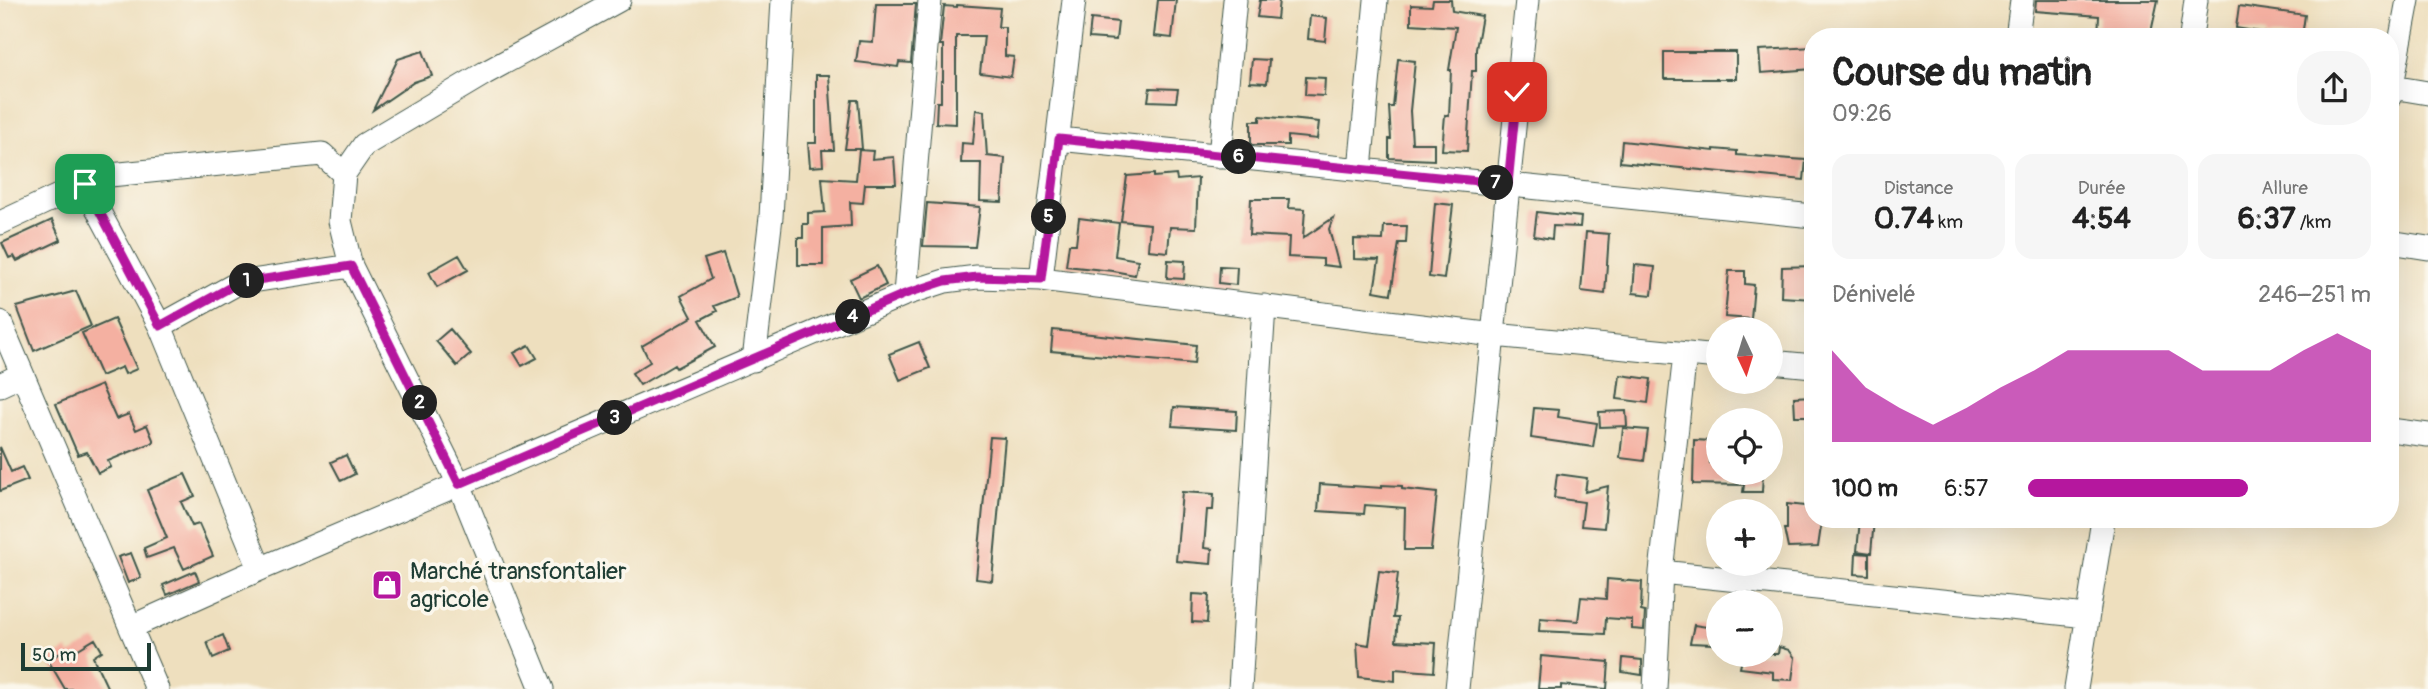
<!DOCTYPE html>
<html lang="fr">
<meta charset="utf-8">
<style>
body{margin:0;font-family:Pangolin,sans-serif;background:#f6f6f6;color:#222;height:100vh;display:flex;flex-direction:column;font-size:26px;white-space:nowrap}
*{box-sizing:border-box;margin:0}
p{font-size:23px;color:#767676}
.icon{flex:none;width:38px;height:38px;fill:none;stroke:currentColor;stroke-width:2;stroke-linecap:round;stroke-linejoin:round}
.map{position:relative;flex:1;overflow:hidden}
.side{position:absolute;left:1804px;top:28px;width:595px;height:500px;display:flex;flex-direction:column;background:#fff;border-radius:28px;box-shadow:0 7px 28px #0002}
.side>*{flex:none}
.needle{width:46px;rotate:176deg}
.controls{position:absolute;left:1706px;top:317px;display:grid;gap:14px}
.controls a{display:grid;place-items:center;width:77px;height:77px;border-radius:50%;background:#fff;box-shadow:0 7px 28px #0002;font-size:35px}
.scale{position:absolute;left:21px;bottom:18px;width:130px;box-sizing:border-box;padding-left:7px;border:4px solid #1f3d34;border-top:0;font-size:19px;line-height:24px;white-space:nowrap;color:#1f3d34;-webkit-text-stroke:5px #fbf7ec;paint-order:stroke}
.pin{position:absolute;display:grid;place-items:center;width:60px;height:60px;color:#fff;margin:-30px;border-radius:14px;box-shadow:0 4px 10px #0006}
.km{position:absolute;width:35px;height:35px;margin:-18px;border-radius:50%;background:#222;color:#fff;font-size:19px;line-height:35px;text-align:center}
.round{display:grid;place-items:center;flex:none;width:74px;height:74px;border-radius:28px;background:#f6f6f6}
.summary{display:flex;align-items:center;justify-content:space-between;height:119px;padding:0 28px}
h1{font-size:38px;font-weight:700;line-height:52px}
.metrics{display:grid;grid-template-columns:repeat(3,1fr);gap:10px;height:119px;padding:7px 28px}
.metrics div{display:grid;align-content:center;border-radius:18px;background:#f6f6f6;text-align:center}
.metrics b{font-size:30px;font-weight:700}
.metrics small{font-size:19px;font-weight:400}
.metrics p{font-size:19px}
.chart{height:196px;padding:14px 28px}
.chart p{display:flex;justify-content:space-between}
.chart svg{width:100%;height:126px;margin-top:7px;fill:#b5179e;opacity:.7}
ul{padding:0 28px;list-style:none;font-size:23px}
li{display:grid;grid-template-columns:112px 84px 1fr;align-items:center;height:52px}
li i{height:18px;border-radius:9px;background:#b5179e}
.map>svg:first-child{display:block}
.building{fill:#f4b0a1}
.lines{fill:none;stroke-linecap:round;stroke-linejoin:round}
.minor-casing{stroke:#3e5549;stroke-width:25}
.minor{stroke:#fff;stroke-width:23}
.route-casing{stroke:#fff;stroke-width:14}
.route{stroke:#b5179e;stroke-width:9}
.labels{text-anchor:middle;stroke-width:7;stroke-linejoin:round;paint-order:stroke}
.poi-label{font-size:24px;fill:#1f3d34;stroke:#fbf7ec;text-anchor:start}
</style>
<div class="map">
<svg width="2428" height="689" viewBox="0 0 2428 689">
<rect width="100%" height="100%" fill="#fbf7ec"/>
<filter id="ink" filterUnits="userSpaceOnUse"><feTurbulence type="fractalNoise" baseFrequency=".0143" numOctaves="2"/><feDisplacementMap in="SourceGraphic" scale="14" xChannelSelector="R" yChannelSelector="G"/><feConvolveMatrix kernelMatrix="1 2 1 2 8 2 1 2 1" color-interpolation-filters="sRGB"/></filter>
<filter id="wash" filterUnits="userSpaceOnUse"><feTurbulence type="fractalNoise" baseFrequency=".00686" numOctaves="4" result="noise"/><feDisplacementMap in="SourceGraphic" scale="28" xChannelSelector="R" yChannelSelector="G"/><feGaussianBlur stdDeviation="1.57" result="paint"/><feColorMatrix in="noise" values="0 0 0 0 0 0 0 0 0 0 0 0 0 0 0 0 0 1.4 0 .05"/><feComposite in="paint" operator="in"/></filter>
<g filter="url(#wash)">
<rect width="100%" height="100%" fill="#eedfbe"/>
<g id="blocks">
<path class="building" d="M 1158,0 L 1176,0 L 1172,38 L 1154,36 Z
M 1260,0 L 1279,0 L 1277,19 L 1257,17 Z
M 1433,0 L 1451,0 L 1452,11 L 1482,16 L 1476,49 L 1476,71 L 1472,71 L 1467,151 L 1442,150 L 1445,115 L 1449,116 L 1451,70 L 1449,70 L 1456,27 L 1411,24 L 1411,5 L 1432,6 Z
M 2036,0 L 2158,0 L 2150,37 L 2098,37 L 2099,16 L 2035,11 Z
M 876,4 L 916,4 L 911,63 L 899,62 L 898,67 L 856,62 L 859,41 L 873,42 Z
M 957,5 L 1000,8 L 998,27 L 1005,27 L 1005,56 L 1014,57 L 1011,77 L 980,73 L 984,36 L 956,36 L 956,124 L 936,123 L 937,102 L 941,102 L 941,81 L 943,81 L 943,45 L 940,45 L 944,6 L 957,7 Z
M 2239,6 L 2305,15 L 2302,37 L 2265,37 L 2266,33 L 2236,28 Z
M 1310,16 L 1327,18 L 1325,41 L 1308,39 Z
M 1091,19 L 1118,22 L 1116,40 L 1089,38 Z
M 1813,47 L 1813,69 L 1761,73 L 1759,50 Z
M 423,51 L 432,76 L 414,82 L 373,110 L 398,59 Z
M 1664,52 L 1736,52 L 1736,79 L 1664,79 Z
M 1252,59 L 1269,60 L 1267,83 L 1250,82 Z
M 1398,59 L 1415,61 L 1410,111 L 1412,143 L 1434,143 L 1434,160 L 1389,158 L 1389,139 L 1391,139 L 1389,107 L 1393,107 Z
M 816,75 L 829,75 L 834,150 L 822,150 L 823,166 L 810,167 L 808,143 L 816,143 Z
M 1306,77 L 1325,78 L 1324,96 L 1305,95 Z
M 1150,88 L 1178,89 L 1176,102 L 1148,101 Z
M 852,100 L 858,100 L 862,149 L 845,149 Z
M 976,110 L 984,111 L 987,156 L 1005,158 L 1002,202 L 980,201 L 981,163 L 961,163 L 962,143 L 973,144 Z
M 1260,116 L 1319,122 L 1317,139 L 1288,136 L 1288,145 L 1251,145 L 1251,121 L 1260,121 Z
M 1622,141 L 1714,151 L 1714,149 L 1737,151 L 1737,155 L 1806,160 L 1804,180 L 1620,162 Z
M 859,150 L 873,151 L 872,159 L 894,157 L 896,184 L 865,184 L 863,203 L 850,202 L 851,226 L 823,228 L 823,265 L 798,265 L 798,238 L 803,238 L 803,224 L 808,224 L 808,213 L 825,212 L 822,178 L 856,180 Z
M 1154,174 L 1154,177 L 1176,175 L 1177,180 L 1198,178 L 1196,228 L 1170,227 L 1168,252 L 1148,250 L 1150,224 L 1121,221 L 1127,176 Z
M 1251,199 L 1289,199 L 1288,208 L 1305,209 L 1303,238 L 1333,218 L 1329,229 L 1339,267 L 1323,265 L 1323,259 L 1288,257 L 1289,237 L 1249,235 Z
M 927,203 L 980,207 L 975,247 L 923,246 Z
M 1435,203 L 1453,205 L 1444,279 L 1429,277 Z
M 1537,212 L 1581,217 L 1580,227 L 1553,226 L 1552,239 L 1534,236 Z
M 1079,218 L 1119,223 L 1115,256 L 1138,260 L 1135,275 L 1113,271 L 1066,266 L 1069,244 L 1076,244 Z
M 52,220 L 61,240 L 17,261 L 14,256 L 9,258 L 2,243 Z
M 1384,226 L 1407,226 L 1406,243 L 1399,243 L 1391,294 L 1374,291 L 1379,260 L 1354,259 L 1354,239 L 1383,240 Z
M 1586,232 L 1609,234 L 1605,294 L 1581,291 Z
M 723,253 L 737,297 L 714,306 L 717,311 L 700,320 L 715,347 L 676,368 L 674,365 L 640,385 L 632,373 L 650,362 L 642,346 L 692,317 L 681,296 L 711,279 L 704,259 Z
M 459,255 L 468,270 L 437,287 L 429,272 Z
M 1168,260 L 1185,261 L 1184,279 L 1167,278 Z
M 1635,265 L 1655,267 L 1652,295 L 1633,293 Z
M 877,266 L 886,285 L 859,298 L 850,279 Z
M 1220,266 L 1237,267 L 1236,285 L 1219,283 Z
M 1813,266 L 1813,299 L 1781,297 L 1782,267 Z
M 1729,271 L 1745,271 L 1745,284 L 1754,285 L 1751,319 L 1725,317 Z
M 76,291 L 91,326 L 34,351 L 17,307 Z
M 114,319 L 137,369 L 125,374 L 122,367 L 101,376 L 82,333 Z
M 450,329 L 471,354 L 457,366 L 436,341 Z
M 1053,330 L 1196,345 L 1194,364 L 1051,351 Z
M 919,342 L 930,368 L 900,380 L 889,354 Z
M 529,345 L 537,358 L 522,366 L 514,353 Z
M 1620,375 L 1651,379 L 1648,403 L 1617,399 Z
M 101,385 L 116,419 L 129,414 L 136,430 L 147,425 L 154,442 L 108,461 L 111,467 L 98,473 L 87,452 L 78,455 L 56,404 Z
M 1813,396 L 1813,416 L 1795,416 L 1794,397 Z
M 1174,407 L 1237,411 L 1236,430 L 1172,426 Z
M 1534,408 L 1559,410 L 1558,417 L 1597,423 L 1593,447 L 1531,438 Z
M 1626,411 L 1627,426 L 1600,427 L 1599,412 Z
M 1623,428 L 1648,430 L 1644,461 L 1620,458 Z
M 990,437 L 1005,438 L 992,581 L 976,579 Z
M 1694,440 L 1711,441 L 1710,463 L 1718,463 L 1718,472 L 1763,472 L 1762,492 L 1743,492 L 1744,485 L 1693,484 Z
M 0,447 L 11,472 L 22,467 L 28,480 L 0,491 Z
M 346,455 L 355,474 L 341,481 L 331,462 Z
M 185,474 L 195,496 L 181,502 L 192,526 L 199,524 L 213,556 L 184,569 L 174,548 L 147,558 L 144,548 L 167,538 L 147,490 Z
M 1557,474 L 1587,478 L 1585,492 L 1608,486 L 1604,528 L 1581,526 L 1584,502 L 1554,498 Z
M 1320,484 L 1382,488 L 1382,485 L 1402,486 L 1402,489 L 1437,493 L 1431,550 L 1404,550 L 1405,508 L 1365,505 L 1364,514 L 1318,511 Z
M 1182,492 L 1214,494 L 1213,510 L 1207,510 L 1204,548 L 1212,549 L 1211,564 L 1176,561 Z
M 1787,504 L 1813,507 L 1813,520 L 1822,520 L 1818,547 L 1788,548 L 1784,529 L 1787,529 Z
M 1860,520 L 1874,520 L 1871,553 L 1857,551 Z
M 131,553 L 141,578 L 128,583 L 118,557 Z
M 1856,553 L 1869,554 L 1869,575 L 1855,574 Z
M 195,571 L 199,581 L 167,595 L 163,585 Z
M 1379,571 L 1398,573 L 1393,618 L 1398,618 L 1396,641 L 1436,643 L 1434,672 L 1395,669 L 1395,681 L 1359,677 L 1357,643 L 1369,645 Z
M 1607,579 L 1642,582 L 1641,611 L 1645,612 L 1644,630 L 1632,629 L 1632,620 L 1606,618 L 1605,634 L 1539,631 L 1540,618 L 1578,621 L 1581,597 L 1606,599 Z
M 1193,594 L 1209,595 L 1207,623 L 1192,622 Z
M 1694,625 L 1714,628 L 1713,644 L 1690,643 Z
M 223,635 L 229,651 L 213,658 L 207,642 Z
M 95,639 L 102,651 L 93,657 L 108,689 L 65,689 L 48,660 L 67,649 L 70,654 Z
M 1779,647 L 1789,650 L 1795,658 L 1792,680 L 1773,679 L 1773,672 L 1740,668 L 1743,654 L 1778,654 Z
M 1541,656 L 1609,662 L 1607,689 L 1561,685 L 1561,689 L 1538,689 Z
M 1623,658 L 1642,660 L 1642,675 L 1622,672 Z"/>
</g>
</g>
<g filter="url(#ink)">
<use href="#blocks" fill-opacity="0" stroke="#3e5549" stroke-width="2"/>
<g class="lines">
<g class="minor-casing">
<path id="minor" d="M 2017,37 L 2022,0
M 2191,37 L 2196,0
M 2392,87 L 2428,93
M 2390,96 L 2408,0
M 1059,139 L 1813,216
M 1220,156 L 1235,0
M 1360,169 L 1376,0
M 84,184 L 160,326 L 260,569
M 0,223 L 84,184 L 110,175 L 322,154 L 344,174
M 2390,242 L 2428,248
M 1041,279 L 1074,0
M 905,294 L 930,0
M 0,322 L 157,689
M 160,326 L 238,283 L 351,266
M 754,360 L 771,217 L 783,0
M 1771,362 L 1813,366
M 0,385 L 21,375
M 2390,430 L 2428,435
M 1661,572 L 2087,616
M 131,627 L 260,569 L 905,294 L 945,281 L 977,277 L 1041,279 L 1494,335 L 1718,357
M 542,689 L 459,484 L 351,266 L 340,221 L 344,174 L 364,145 L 485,73 L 619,0
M 1240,689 L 1264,306
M 1457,689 L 1527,0
M 1655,689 L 1661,572 L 1685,354
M 2076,689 L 2103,520"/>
</g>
<use href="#minor" class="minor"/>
</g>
</g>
<g class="lines" filter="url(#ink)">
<g class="route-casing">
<path id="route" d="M 85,184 L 160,326 L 238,283 L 351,266 L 459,484 L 905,294 L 945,281 L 977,277 L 1041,279 L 1059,139 L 1508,184 L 1517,92"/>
</g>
<use href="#route" class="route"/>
</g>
<defs>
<g id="shop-square" transform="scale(1.575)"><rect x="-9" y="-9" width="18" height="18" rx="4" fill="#b5179e" stroke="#fbf7ec"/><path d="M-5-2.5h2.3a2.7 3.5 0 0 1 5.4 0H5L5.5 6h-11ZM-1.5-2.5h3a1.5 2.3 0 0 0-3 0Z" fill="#fff"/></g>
</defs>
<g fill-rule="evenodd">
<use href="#shop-square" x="387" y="585"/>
</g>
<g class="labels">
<g class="poi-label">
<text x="410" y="579">Marché transfontalier<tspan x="410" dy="28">agricole</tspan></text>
</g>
</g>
</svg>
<div class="controls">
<a><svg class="needle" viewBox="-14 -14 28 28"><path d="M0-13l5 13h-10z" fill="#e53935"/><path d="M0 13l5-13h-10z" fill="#767676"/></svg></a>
<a><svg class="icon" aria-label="locate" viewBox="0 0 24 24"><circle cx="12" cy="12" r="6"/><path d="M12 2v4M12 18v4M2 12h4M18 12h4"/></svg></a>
<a>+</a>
<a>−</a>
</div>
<div class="scale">50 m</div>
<div class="pin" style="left:85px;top:184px;background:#1e9e55"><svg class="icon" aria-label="arrive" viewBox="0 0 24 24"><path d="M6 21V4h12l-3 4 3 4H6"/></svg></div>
<div class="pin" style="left:1517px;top:92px;background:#d93025"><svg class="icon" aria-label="check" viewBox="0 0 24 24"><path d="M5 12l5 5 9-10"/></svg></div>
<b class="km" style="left:247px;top:281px">1</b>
<b class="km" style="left:420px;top:403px">2</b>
<b class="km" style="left:615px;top:418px">3</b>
<b class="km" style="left:853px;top:317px">4</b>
<b class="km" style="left:1049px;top:217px">5</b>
<b class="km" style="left:1239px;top:157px">6</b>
<b class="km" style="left:1496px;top:183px">7</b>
<section class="side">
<div class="summary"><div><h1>Course du matin</h1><p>09:26</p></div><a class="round"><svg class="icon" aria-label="share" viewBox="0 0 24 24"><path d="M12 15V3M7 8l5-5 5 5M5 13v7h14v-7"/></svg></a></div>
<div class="metrics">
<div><p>Distance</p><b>0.74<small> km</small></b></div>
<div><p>Durée</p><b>4:54</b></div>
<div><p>Allure</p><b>6:37<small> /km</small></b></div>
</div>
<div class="chart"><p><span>Dénivelé</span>246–251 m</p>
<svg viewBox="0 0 160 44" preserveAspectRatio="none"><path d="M0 44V12L10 25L20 32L30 38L40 32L50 25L60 19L70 12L80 12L90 12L100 12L110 19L120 19L130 19L140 12L150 6L160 12V44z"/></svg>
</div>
<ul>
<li><b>100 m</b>6:57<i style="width:64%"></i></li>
</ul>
</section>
</div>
